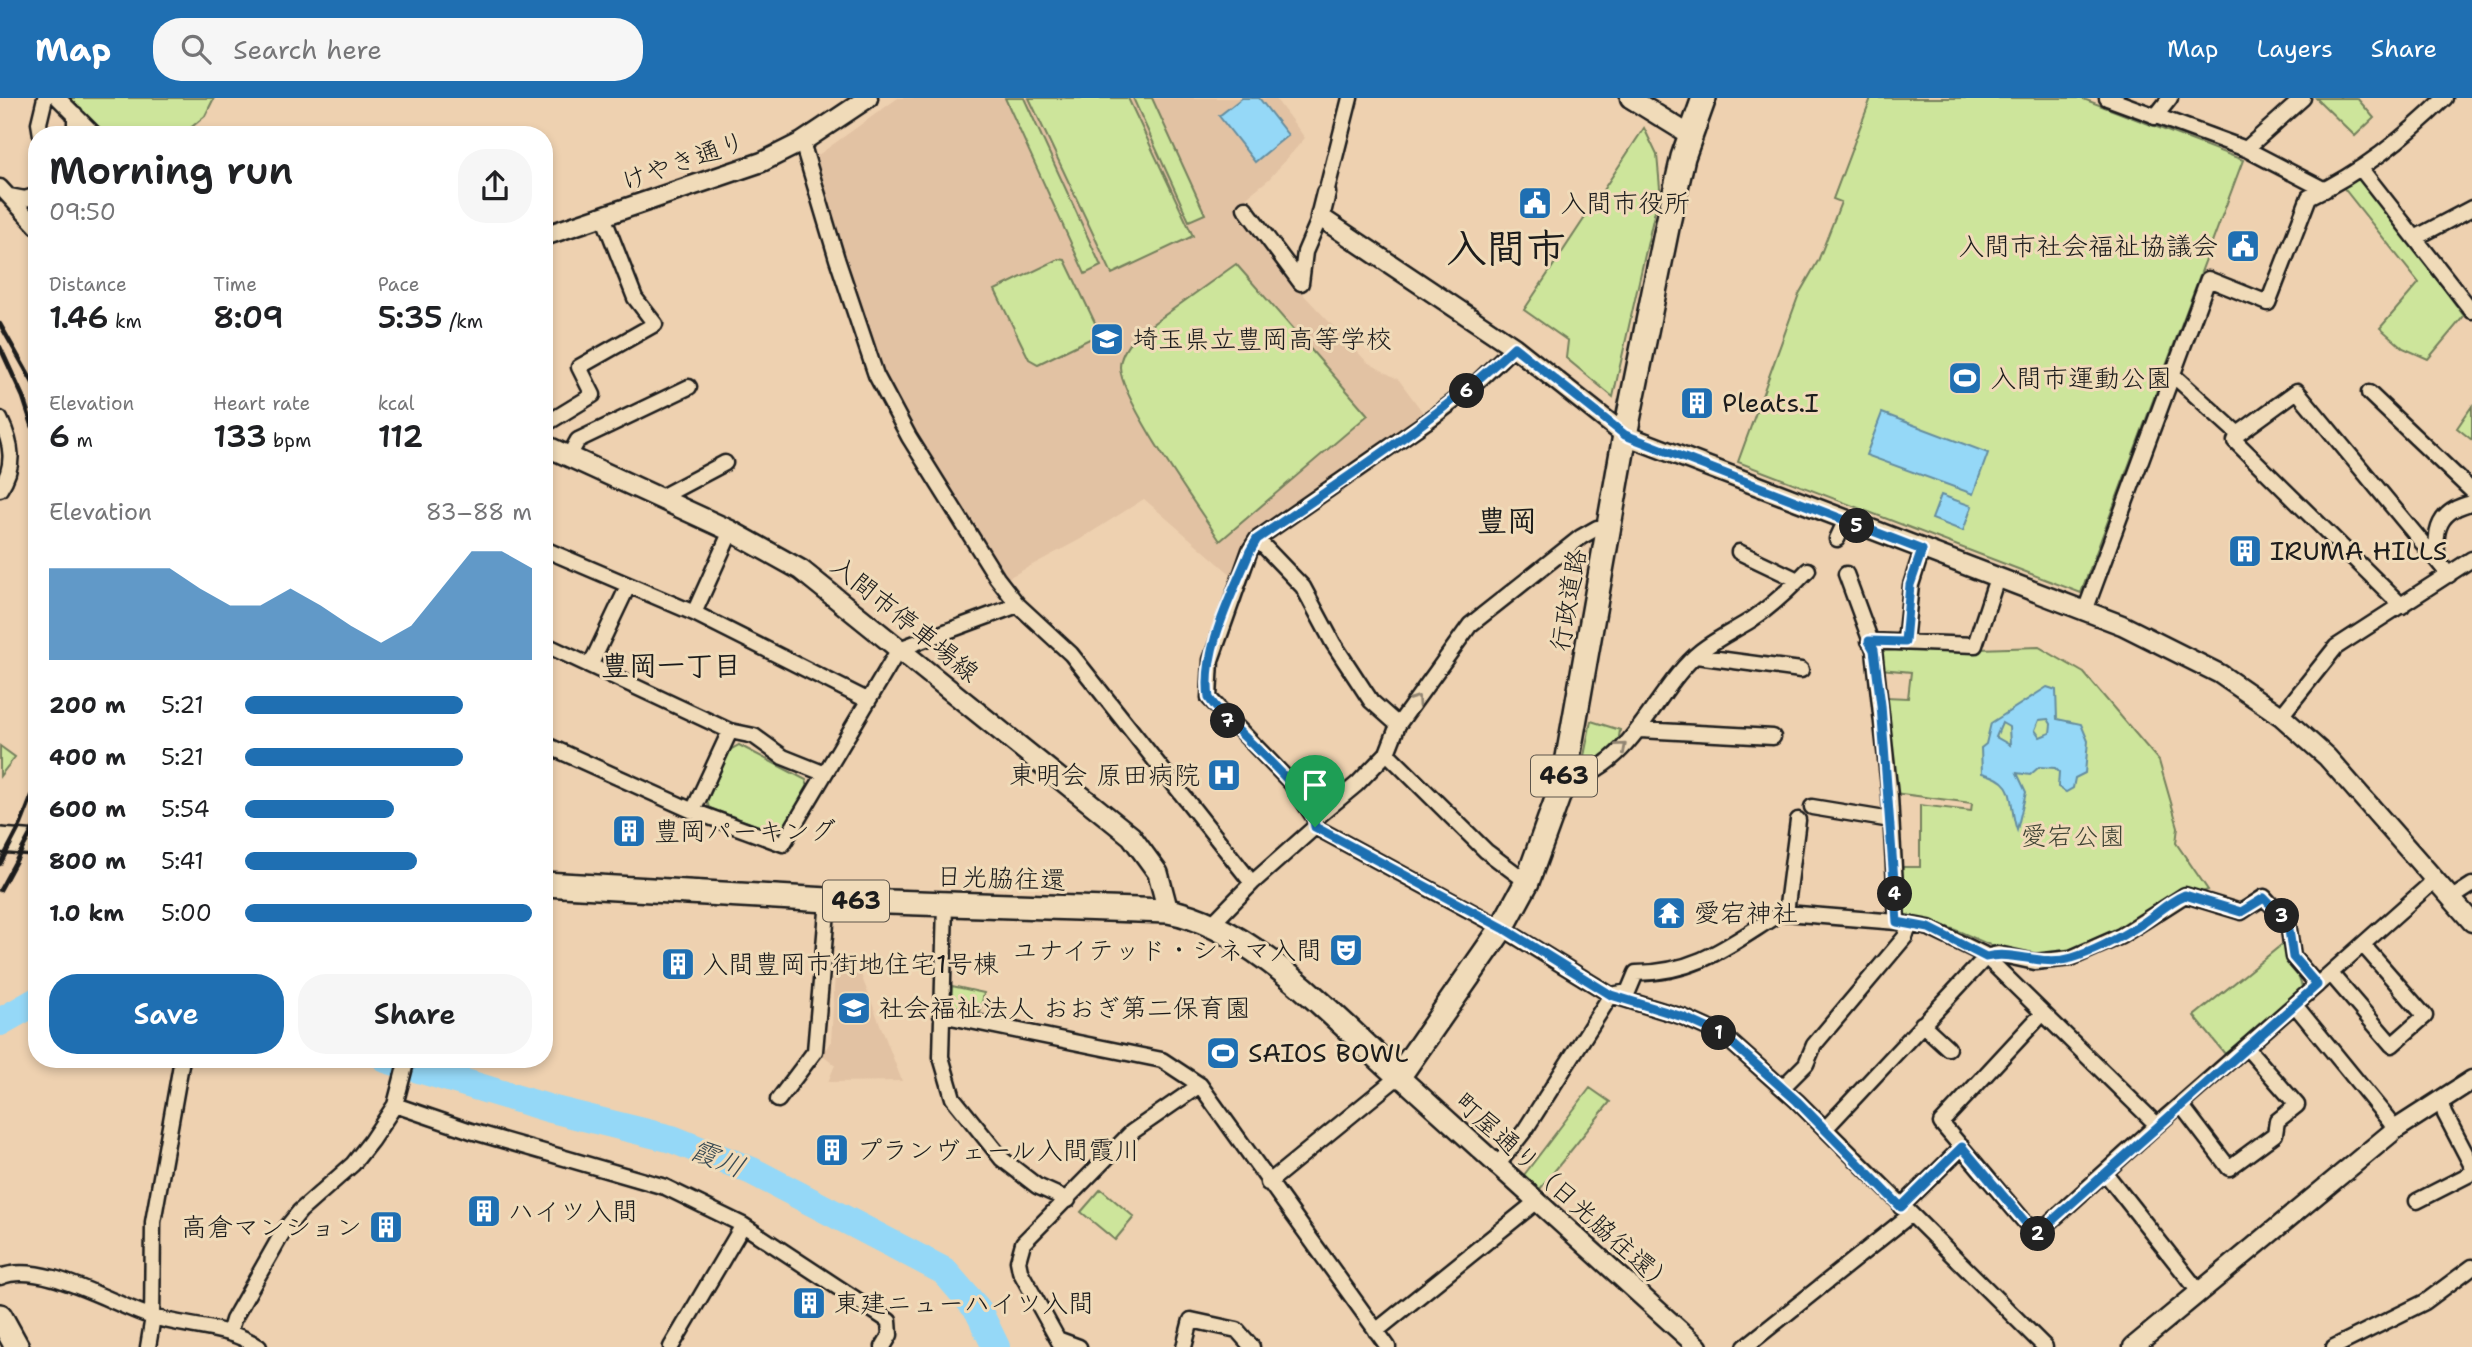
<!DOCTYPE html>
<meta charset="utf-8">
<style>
body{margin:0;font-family:"Shantell Sans","Klee One",sans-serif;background:#f6f6f6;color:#202124;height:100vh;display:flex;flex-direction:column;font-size:26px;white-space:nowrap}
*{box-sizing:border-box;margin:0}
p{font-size:23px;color:#757577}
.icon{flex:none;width:38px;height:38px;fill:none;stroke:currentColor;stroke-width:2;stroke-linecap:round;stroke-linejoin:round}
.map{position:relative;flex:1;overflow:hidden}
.sheet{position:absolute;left:28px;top:28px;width:525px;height:942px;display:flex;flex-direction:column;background:#fff;border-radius:28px;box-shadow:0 4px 10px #0003}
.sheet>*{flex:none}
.pin{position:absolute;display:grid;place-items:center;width:60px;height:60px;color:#fff;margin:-72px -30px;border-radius:50% 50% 50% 0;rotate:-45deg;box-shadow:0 0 7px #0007}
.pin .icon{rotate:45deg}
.km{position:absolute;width:35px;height:35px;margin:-18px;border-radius:50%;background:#222;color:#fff;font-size:19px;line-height:35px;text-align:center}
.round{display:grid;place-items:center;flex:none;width:74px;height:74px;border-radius:28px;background:#f6f6f6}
.headline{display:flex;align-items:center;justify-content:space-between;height:119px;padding:0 21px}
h1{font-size:38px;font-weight:600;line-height:52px}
.figures{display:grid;grid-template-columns:repeat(3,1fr);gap:10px;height:119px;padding:7px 21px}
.figures div{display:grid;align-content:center}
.figures b{font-size:30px;font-weight:600}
.figures small{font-size:19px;font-weight:400}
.figures p{font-size:19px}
.chart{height:196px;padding:14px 21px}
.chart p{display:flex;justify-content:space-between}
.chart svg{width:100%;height:126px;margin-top:7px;fill:#1f6fb2;opacity:.7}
.action{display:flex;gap:14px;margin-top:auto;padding:14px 21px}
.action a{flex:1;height:80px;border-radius:28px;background:#1f6fb2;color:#fff;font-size:28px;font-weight:600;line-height:80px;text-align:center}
.action a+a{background:#f6f6f6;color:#202124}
ul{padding:0 21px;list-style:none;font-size:23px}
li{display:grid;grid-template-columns:112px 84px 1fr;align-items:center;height:52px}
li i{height:18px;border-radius:9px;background:#1f6fb2}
header{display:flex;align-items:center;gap:42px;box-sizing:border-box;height:98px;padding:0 35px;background:#1f6fb2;color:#fff}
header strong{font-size:33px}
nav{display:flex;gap:38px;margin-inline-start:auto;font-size:24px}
.search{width:490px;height:63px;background:#f6f6f6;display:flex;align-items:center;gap:18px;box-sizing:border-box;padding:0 24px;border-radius:28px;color:#757577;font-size:26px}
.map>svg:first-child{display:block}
.built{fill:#e2c2a3}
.green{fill:#cde59b;stroke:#74805c;stroke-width:2}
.water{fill:#95d8f7;stroke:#658d9f;stroke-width:2;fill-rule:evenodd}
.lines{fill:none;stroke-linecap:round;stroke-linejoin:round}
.river{stroke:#95d8f7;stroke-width:28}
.minor-casing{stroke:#1c1c1c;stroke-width:19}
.tertiary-casing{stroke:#1c1c1c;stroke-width:23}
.secondary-casing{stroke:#1c1c1c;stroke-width:24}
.trunk-casing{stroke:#1c1c1c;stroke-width:28}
.minor{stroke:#f0dbb9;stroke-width:14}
.tertiary{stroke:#f0dbb9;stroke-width:18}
.secondary{stroke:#f0dbb9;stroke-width:19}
.trunk{stroke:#f0dbb9;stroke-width:23}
.rail{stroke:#1c1c1c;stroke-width:4.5}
.oneway{stroke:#918572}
.route-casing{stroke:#fff;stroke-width:14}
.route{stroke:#1f6fb2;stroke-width:9}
.labels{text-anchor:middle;stroke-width:6;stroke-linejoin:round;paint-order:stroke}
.shield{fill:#f0dbb9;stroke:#5c554b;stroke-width:2}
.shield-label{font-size:24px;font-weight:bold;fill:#1c1c1c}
.street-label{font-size:26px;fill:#1c1c1c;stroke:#f0dbb9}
.poi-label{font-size:26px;fill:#1c1c1c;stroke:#f0dbb9;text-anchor:start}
.park-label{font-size:26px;fill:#3f4435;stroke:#f0dbb9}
.neighbourhood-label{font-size:28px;font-weight:bold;fill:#1c1c1c;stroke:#f0dbb9}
.water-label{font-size:28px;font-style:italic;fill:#3a4b53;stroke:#f0dbb9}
.quarter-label{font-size:30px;font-weight:bold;fill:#1c1c1c;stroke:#f0dbb9}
.town-label{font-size:40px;font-weight:bold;fill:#1c1c1c;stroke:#f0dbb9}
</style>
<header>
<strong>Map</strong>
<div class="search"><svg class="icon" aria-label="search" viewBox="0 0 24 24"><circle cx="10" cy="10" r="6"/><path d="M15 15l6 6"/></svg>Search here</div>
<nav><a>Map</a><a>Layers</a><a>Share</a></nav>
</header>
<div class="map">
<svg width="2472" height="1249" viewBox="0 0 2472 1249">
<rect width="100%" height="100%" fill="#eed1b0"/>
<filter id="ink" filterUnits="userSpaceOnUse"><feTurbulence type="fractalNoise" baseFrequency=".0143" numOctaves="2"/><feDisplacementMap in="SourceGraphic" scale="14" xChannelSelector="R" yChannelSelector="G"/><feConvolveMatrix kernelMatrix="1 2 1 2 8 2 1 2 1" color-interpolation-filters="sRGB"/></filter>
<g filter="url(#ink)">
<path class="built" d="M 898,0 L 1275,0 L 1305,40 L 1269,81 L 1238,106 L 1299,192 L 1367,264 L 1399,282 L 1424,316 L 1251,436 L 1234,479 L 1144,401 L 1079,442 L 1006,481 L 964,420 L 902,314 L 877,259 L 839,148 L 814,60 Z
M 835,875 L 861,877 L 902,983 L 828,984 L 835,967 L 822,956 L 831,944 Z"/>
<path class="green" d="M 67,0 L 214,0 L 205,18 L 182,37 L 102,37 Z
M 1005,0 L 1024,0 L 1101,168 L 1085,176 Z
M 1029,0 L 1128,0 L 1193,138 L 1112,176 Z
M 1133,0 L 1152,0 L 1205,116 L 1189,123 Z
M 1871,0 L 2081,0 L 2243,62 L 2081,495 L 1738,364 L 1799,196 L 1818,163 L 1841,104 L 1833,101 Z
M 2316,0 L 2357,0 L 2374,20 L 2355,38 Z
M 1644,30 L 1657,57 L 1660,90 L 1613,299 L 1566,260 L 1568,243 L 1524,212 Z
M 2361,78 L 2464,218 L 2428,261 L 2403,250 L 2380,230 L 2419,185 L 2343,89 Z
M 1059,161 L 1065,162 L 1099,233 L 1096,238 L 1038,266 L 1029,261 L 995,192 Z
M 1236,166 L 1368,317 L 1220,443 C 1198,409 1121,303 1120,269 C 1120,258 1127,249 1133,240 Z
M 2472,308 L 2472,342 L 2457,330 Z
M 1882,547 L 1978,551 L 2039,549 L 2084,575 L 2159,663 L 2178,729 L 2176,745 L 2208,792 C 2156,809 2084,864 2029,859 C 2004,856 1977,840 1953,831 C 1938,826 1922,824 1906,821 L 1901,816 L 1898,769 L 1920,769 L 1920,707 L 1971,713 L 1972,705 L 1894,695 L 1885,599 L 1908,600 L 1911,574 L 1881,571 L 1878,551 Z
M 1591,623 L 1620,632 L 1618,646 L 1587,670 L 1582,668 Z
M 739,647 L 806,682 L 808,689 L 783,732 L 777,735 L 709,710 L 707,703 L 730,652 Z
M 0,648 L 15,659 L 0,678 Z
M 2285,844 L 2303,891 L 2225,956 L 2194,918 Z
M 952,888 L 984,895 L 980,915 L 951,907 Z
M 1590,990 L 1610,1004 L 1540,1091 L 1524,1077 Z
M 1101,1091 L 1134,1119 L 1115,1142 L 1081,1114 Z"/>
<path class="water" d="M 1242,0 L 1259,0 L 1288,37 L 1255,64 L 1219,18 Z
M 1882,315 L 1988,355 L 1973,396 L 1866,357 Z
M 1941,397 L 1972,408 L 1963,433 L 1932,421 Z
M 2047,589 L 2056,592 L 2057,621 L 2081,626 L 2088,643 L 2085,675 L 2075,680 L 2073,690 L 2066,694 L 2058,689 L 2059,674 L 2055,670 L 2039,669 L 2030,677 L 2017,675 L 2026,694 L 2017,732 C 2007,704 2020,684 1982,675 L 1981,650 L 1986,646 L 1991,625 ZM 2048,621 L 2051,626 L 2050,635 L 2040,639 L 2035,632 L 2039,622 ZM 2002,625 L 2009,629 L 2010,647 L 1996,639 Z"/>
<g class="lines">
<path class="river" d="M 0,924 L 37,903
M 386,961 L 551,1011 L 672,1041 L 752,1073 L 944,1173 L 978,1212 L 996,1249"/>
<g class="minor-casing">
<path id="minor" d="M 58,0 L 95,37
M 2107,0 L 2246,51 L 2325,92
M 2155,19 L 2170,0
M 41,37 L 39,25 L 45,0
M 75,37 L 75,16
M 802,44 L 837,161 L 876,277 L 909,339 L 997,480 L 1018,507 L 1071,556 L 1252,785
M 2246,51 L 2303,0
M 2361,71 L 2472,213
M 0,89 L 37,129
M 1326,95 L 1350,0
M 9,98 L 25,101 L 37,97
M 1245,110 L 1301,185
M 2415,140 L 2472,110
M 1301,185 L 1305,154 L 1320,119
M 2173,277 L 2238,336 L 2235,343 L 2402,508
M 2369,295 L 2472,393
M 0,321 C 12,346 16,367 0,391
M 544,327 L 593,297 L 579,269 L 655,226 L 635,200 L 603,118
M 2238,336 L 2297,293 L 2449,477
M 569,358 L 578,342 L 689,289
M 661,399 L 725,365
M 1257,441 L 1303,489 L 1333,545 L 1371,603 L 1398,627
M 1837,441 L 1845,424
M 544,451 L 694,515 L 867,602
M 1739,454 L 1798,482
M 2438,463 C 2433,432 2439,412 2472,405
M 1846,476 L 1874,552 L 1890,698 L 1897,824
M 2085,513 L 2208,181 L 2268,205 L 2309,99 C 2362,74 2403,41 2445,0
M 694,515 L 731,433
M 1869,543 L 1975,547 L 1997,480
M 1905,544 L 1911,487 L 1922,452
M 544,546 L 730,633 L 754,638 L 783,659 L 823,675
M 1696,558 L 1801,572
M 591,566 L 628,488
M 2281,618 L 2336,549 L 2472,461
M 1640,632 L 1773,639
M 544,646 L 693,713 L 783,746 L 899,551 L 1018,507
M 1387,655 L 1486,753 L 1527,784
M 1564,682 C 1631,675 1655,589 1701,553 C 1716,541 1735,532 1751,522 C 1772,508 1791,490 1808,472
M 1812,709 L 1891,722
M 693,713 L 730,633
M 1315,721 L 1291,685 L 1209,600 L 1211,562 L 1250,452 L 1257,441 L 1433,319 L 1470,291 L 1514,249
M 1315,729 L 1502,830 L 1611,897 L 1683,919 L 1723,937 L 1797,1003 L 2045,1249
M 2452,800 L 2472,787
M 945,806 L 941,959 L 953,1000 L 1002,1061 L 1037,1088 L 1068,1102
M 1786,815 L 1798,722
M 1213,825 L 1252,785 L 1315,729 L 1315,721 L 1357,686 L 1387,655 L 1398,627 L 1470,527 L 1581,439 L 1597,430 L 1609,430
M 2331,876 L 2392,947 L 2425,918 L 2364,848
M 1611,897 L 1628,894 L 1636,875 C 1697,875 1729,847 1779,816 L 1786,815 L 1897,824 L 1929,830 L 1983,856 L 2157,1027 L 2036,1137 L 1941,1025 L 2042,916
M 2295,907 L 2396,1031
M 941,917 L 1162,962 L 1200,987 L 1388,1249
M 1922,926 L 1948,950
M 1783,989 L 1806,966 L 1814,947 L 1905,839 L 1909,827
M 2441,1001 L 2445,1016 L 2472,1068
M 778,1002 L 815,953 L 828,802
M 395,1007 L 471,1033 L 665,1089 L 743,1127 L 889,1223 L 890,1237 L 883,1249
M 2181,1007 L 2229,1070 L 2275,1036 L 2277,1023 L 2297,1007 L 2247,950
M 2157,1027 L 2317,887
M 1825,1031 L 1986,859 L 1998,856 L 2035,864 L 2071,860 L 2121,838 L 2185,797 L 2241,814 L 2264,799 L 2288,825 L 2293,859 L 2317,887 L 2436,781
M 1496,1069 L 1525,1032 L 1611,897
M 2106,1076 L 2200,1195
M 1268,1085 L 1399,978
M 2417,1103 L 2472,1075
M 1901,1109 L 1962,1049
M 0,1179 C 41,1162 110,1205 150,1218 C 186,1230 227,1227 259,1249
M 1376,1233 L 1536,1104
M 229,1235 L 233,1222 L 283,1134 L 300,1113 L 353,1066 L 371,1043 L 395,1007 L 407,961
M 1060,1242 L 1079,1249
M 148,1249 L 152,1225 L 153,1124 L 182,961
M 671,1249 L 743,1127
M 1062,1249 L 1020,1173 L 1018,1163 L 1023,1145 L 1132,1034 L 1200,987
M 1184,1249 L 1191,1222 L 1237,1232 L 1252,1249
M 1745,1249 L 1910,1117
M 2334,1249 L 2425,1204 L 2472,1169"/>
</g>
<g class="tertiary-casing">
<path id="tertiary" d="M 1630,0 L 1690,37
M 1326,95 L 1320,119 L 1514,249 L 1625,337 L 2122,527 L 2220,576 L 2281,618 L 2327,659 L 2472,824
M 544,138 L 762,64 L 802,44 L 868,0
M 1399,978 L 1698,1249
M 2133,1249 L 2396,1031 L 2472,982"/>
</g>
<g class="secondary-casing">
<path id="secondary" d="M 544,347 L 731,433 L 801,472 L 1131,738 L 1158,775 L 1168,813"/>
</g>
<g class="trunk-casing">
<path id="trunk" d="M 0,742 L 37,745
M 544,786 L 828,802 L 1168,813 C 1252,828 1336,922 1399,978 L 1502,830 L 1527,784 L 1564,682 L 1625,337 L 1668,125 L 1683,59 L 1704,0
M 0,1218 L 17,1249"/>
</g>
<use href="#minor" class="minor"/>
<use href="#tertiary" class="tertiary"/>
<use href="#secondary" class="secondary"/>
<use href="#trunk" class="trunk"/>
<path class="rail" d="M 0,226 L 37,292
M 0,249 L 23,299 L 37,342
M 0,766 L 21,726 L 37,685
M 0,792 L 37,724"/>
</g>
<defs><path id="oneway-chevron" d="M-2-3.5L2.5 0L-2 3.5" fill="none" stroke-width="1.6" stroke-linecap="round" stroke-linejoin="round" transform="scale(1.75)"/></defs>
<g class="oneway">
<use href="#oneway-chevron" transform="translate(1416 602) rotate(-55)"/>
<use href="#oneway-chevron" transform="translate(1622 649) rotate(-41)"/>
</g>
</g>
<g class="lines" filter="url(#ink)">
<g class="route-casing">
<path id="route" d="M 1514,249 L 1625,337 L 1922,452 L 1910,487 L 1905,544 L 1869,543 L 1874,552 L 1881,607 L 1897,824 L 1929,830 L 1986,859 C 2013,852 2041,869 2072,860 C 2095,853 2119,840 2140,827 C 2156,817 2168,804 2185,797 L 2241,814 L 2264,800 L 2288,825 L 2293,859 L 2317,887 L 2036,1137 L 1962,1049 L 1901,1109 L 1797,1003 L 1723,937 L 1683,919 L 1611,897 L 1503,830 L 1315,729 C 1311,689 1233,636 1209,600 C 1202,552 1232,497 1250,453 L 1257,441 C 1345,380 1436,323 1514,249 Z"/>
</g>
<use href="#route" class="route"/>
</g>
<defs>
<g id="civic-square" transform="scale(1.75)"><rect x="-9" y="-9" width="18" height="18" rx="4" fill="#1f6fb2" stroke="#f0dbb9"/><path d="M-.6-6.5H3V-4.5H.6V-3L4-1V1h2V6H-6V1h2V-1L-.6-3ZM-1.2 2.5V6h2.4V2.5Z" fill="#fff"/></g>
<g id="school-square" transform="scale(1.75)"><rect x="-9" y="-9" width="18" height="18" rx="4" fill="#1f6fb2" stroke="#f0dbb9"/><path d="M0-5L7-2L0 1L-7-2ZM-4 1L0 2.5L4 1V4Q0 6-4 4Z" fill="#fff"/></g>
<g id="stadium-square" transform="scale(1.75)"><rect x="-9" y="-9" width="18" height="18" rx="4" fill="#1f6fb2" stroke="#f0dbb9"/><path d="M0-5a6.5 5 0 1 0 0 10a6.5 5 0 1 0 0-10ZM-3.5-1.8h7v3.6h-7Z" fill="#fff"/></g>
<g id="building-square" transform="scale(1.75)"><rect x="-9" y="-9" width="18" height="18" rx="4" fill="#1f6fb2" stroke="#f0dbb9"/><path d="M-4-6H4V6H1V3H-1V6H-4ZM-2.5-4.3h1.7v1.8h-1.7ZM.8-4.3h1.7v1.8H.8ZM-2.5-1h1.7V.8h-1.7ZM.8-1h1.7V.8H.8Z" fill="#fff"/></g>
<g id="hospital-square" transform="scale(1.75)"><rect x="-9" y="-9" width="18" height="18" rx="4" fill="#1f6fb2" stroke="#f0dbb9"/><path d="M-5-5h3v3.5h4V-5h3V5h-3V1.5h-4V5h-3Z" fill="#fff"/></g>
<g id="temple-square" transform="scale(1.75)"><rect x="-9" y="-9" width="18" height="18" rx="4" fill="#1f6fb2" stroke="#f0dbb9"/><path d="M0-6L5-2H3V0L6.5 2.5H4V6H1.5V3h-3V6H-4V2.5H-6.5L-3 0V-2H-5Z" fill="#fff"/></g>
<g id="theatre-square" transform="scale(1.75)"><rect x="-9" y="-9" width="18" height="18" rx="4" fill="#1f6fb2" stroke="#f0dbb9"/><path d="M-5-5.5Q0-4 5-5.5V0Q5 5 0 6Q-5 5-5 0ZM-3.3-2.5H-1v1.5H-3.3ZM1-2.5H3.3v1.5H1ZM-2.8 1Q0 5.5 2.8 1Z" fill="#fff"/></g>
</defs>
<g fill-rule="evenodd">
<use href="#civic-square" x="1535" y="105"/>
<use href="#civic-square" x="2243" y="148"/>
<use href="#school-square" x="1107" y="241"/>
<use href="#stadium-square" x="1965" y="280"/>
<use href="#building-square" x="1697" y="305"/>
<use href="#building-square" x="2245" y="453"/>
<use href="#hospital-square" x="1224" y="677"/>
<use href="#building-square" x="629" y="733"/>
<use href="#temple-square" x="1669" y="815"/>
<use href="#theatre-square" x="1346" y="852"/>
<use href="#building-square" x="678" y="866"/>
<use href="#school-square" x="854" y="910"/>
<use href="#stadium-square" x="1223" y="955"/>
<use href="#building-square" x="832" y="1052"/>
<use href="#building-square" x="484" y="1113"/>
<use href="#building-square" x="386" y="1129"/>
<use href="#building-square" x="809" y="1205"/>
</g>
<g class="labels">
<g class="shield">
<rect x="1531" y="657.5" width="66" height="41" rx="5"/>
<rect x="823" y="782.5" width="66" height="41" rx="5"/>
</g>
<g class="shield-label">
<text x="1564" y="686">463</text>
<text x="856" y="811">463</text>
</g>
<g class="street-label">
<text transform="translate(683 63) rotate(-19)" y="9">けやき通り</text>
<text transform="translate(1568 502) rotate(-80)" y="9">行政道路</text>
<text transform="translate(905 521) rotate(39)" y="9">入間市停車場線</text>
<text transform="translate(1001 780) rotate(2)" y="9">日光脇往還</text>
<text transform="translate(1565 1095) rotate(42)" y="9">町屋通り（日光脇往還）</text>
</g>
<g class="poi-label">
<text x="1560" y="114">入間市役所</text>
<text x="2218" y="157" text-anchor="end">入間市社会福祉協議会</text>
<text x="1132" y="250">埼玉県立豊岡高等学校</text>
<text x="1990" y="289">入間市運動公園</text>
<text x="1722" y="314">Pleats.I</text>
<text x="2270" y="462">IRUMA HILLS</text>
<text x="1200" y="686" text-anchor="end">東明会 原田病院</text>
<text x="654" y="742">豊岡パーキング</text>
<text x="1694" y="824">愛宕神社</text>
<text x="1322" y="861" text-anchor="end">ユナイテッド・シネマ入間</text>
<text x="702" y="875">入間豊岡市街地住宅1号棟</text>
<text x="878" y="919">社会福祉法人 おおぎ第二保育園</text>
<text x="1248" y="964">SAIOS BOWL</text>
<text x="856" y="1061">プランヴェール入間霞川</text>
<text x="508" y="1122">ハイツ入間</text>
<text x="362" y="1138" text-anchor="end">高倉マンション</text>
<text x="834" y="1214">東建ニューハイツ入間</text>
</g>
<g class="park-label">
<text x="2073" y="747">愛宕公園</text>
</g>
<g class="neighbourhood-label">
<text x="671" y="577">豊岡一丁目</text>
</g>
<g class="water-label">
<text transform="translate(718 1060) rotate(22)" y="10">霞川</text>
</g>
<g class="quarter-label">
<text x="1507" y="433">豊岡</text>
</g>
<g class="town-label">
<text x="1506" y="164">入間市</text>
</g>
</g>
</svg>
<div class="pin" style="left:1315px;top:729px;background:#1e9e55"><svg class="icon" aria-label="arrive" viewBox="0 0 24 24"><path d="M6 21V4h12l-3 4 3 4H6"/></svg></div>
<b class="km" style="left:1719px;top:935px">1</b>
<b class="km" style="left:2038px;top:1136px">2</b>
<b class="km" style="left:2282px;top:818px">3</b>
<b class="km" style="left:1895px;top:796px">4</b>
<b class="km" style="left:1857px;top:428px">5</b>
<b class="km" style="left:1467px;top:293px">6</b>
<b class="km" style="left:1228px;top:623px">7</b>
<section class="sheet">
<div class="headline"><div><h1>Morning run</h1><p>09:50</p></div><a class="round"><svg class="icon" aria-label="share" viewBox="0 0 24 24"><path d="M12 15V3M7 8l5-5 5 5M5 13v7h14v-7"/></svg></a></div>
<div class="figures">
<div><p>Distance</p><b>1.46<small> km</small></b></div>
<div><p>Time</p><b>8:09</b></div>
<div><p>Pace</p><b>5:35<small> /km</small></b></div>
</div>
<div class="figures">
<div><p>Elevation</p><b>6<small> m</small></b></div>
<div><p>Heart rate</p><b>133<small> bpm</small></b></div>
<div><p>kcal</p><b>112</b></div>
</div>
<div class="chart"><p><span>Elevation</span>83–88 m</p>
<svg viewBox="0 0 160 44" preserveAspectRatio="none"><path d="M0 44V12L10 12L20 12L30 12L40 12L50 19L60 25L70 25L80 19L90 25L100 32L110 38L120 32L130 19L140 6L150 6L160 12V44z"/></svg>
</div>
<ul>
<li><b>200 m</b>5:21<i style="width:76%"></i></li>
<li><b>400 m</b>5:21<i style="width:76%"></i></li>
<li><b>600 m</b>5:54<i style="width:52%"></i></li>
<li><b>800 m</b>5:41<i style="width:60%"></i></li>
<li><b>1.0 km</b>5:00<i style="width:100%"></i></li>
</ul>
<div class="action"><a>Save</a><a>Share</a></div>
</section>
</div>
